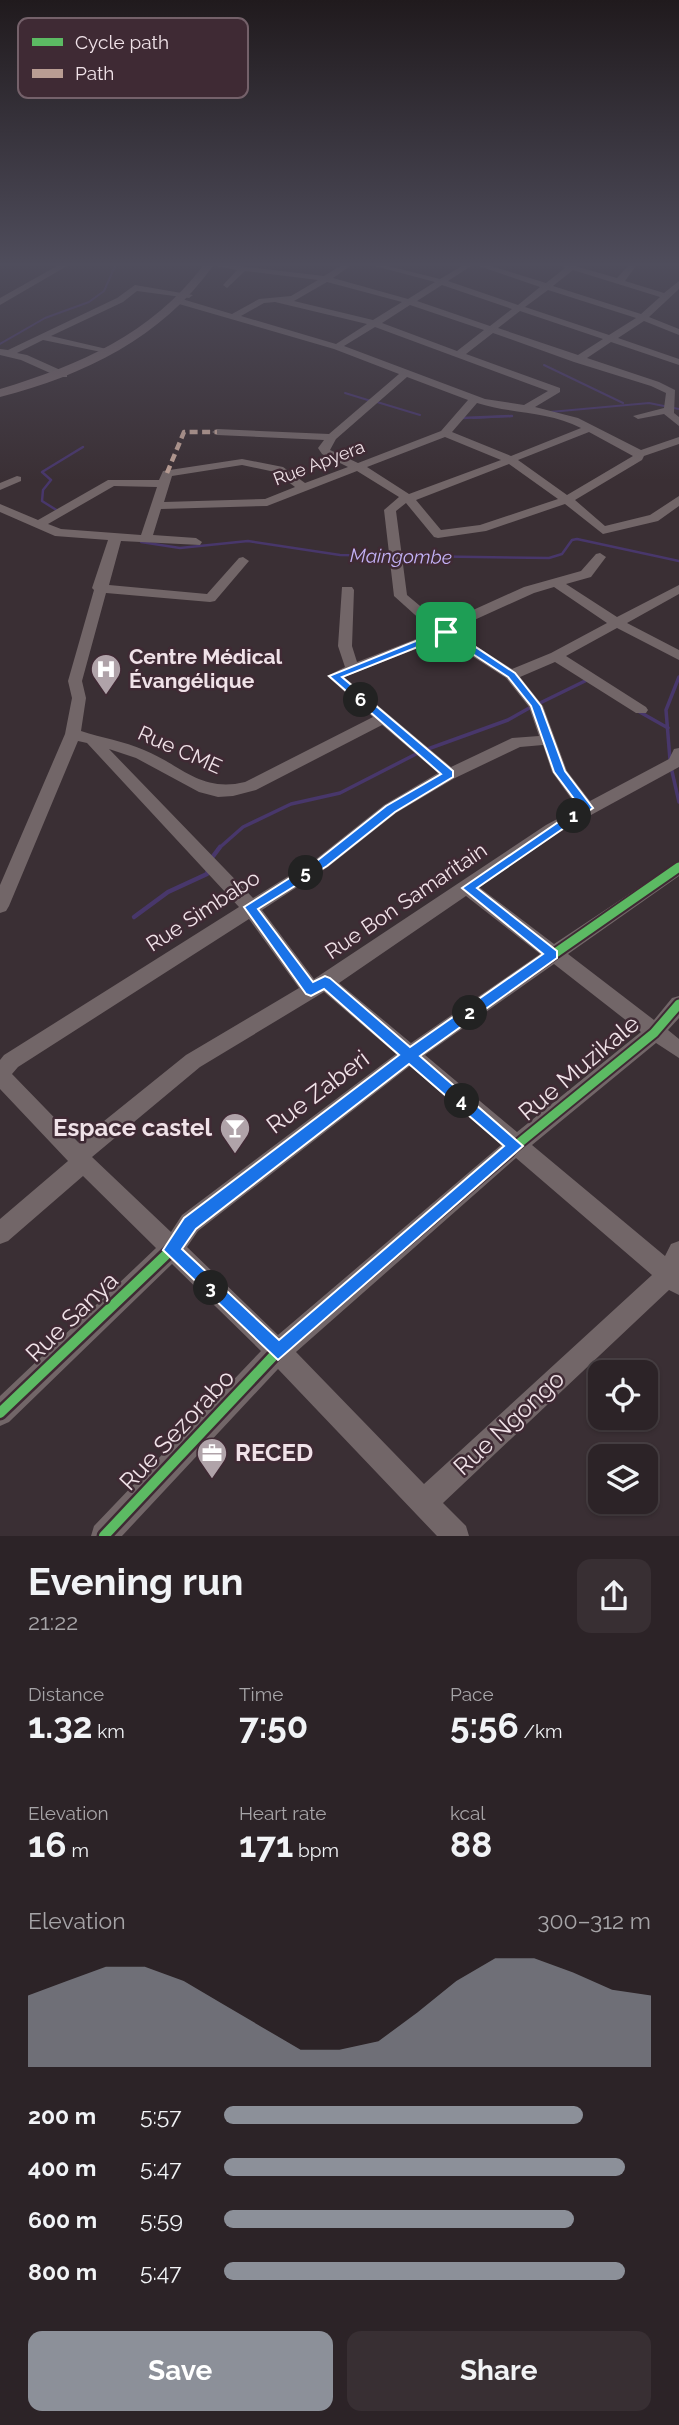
<!DOCTYPE html>
<meta charset="utf-8">
<style>
body{margin:0;font-family:Raleway,sans-serif;background:#382f33;color:#f1f3f6;height:100vh;display:flex;flex-direction:column;font-size:26px;white-space:nowrap}
*{box-sizing:border-box;margin:0}
p{font-size:23px;color:#a6a4a7}
.icon{flex:none;width:38px;height:38px;fill:none;stroke:currentColor;stroke-width:2;stroke-linecap:round;stroke-linejoin:round}
.map{position:relative;height:1536px;overflow:hidden}
.details{display:flex;flex-direction:column;background:#2c2327;flex:1}
.details>*{flex:none}
.controls{position:absolute;left:588px;top:1360px;display:grid;gap:14px}
.controls a{display:grid;place-items:center;width:70px;height:70px;border-radius:14px;background:#2c2327;box-shadow:0 2px 5px #0004,0 0 0 2px #484044;font-size:35px}
.pin{position:absolute;display:grid;place-items:center;width:60px;height:60px;color:#fff;margin:-30px;border-radius:14px;box-shadow:0 4px 10px #0006}
.km{position:absolute;width:35px;height:35px;margin:-18px;border-radius:50%;background:#222;color:#fff;font-size:19px;line-height:35px;text-align:center}
.round{display:grid;place-items:center;flex:none;width:74px;height:74px;border-radius:14px;background:#382f33}
.headline{display:flex;align-items:center;justify-content:space-between;height:119px;padding:0 28px}
h1{font-size:38px;font-weight:700;line-height:52px}
.figures{display:grid;grid-template-columns:repeat(3,1fr);gap:10px;height:119px;padding:7px 28px}
.figures div{display:grid;align-content:center}
.figures b{font-size:35px;font-weight:700}
.figures small{font-size:19px;font-weight:400}
.figures p{font-size:19px}
.chart{height:196px;padding:14px 28px}
.chart p{display:flex;justify-content:space-between}
.chart svg{width:100%;height:126px;margin-top:7px;fill:#8c9099;opacity:.7}
.cta{display:flex;gap:14px;margin-top:auto;padding:14px 28px}
.cta a{flex:1;height:80px;border-radius:14px;background:#8c9099;color:#fff;font-size:28px;font-weight:700;line-height:80px;text-align:center}
.cta a+a{background:#382f33;color:#f1f3f6}
ul{padding:0 28px;list-style:none;font-size:23px}
li{display:grid;grid-template-columns:112px 84px 1fr;align-items:center;height:52px}
li i{height:18px;border-radius:9px;background:#8c9099}
.map>svg:first-child{display:block}
.lines{fill:none;stroke-linecap:round;stroke-linejoin:round}
.stream-far3{stroke:#48376b;stroke-width:2}
.stream-far2{stroke:#48376b;stroke-width:2.5}
.stream-far1{stroke:#48376b;stroke-width:3.5}
.stream{stroke:#48376b;stroke-width:4.5}
.minor{fill:#726668;fill-rule:evenodd}
.major{fill:#756669;fill-rule:evenodd}
.quiet{stroke:#b99d93;stroke-width:4.5;stroke-dasharray:8 4.5;stroke-linecap:butt}
.cycleway-far1-casing{stroke:#3f2a34;stroke-width:13}
.cycleway-casing{stroke:#3f2a34;stroke-width:15}
.cycleway-far1{stroke:#5cba63;stroke-width:9}
.cycleway{stroke:#5cba63;stroke-width:10}
.route{fill:#1a73e8;stroke:#fff;stroke-width:2;fill-rule:evenodd}
.labels{text-anchor:middle;stroke-width:5;stroke-linejoin:round;paint-order:stroke}
.far-street-label{font-size:18px;fill:#f0e2e8;stroke:#3f2a34}
.far-water-label{font-size:19px;font-style:italic;fill:#c3b1f6;stroke:#3f2a34}
.poi-label{font-size:21px;font-weight:bold;fill:#f0e2e8;stroke:#3f2a34;text-anchor:start}
.street-label{font-size:21px;fill:#f0e2e8;stroke:#3f2a34}
.near-street-label{font-size:24px;fill:#f0e2e8;stroke:#3f2a34}
.near-poi-label{font-size:24px;font-weight:bold;fill:#f0e2e8;stroke:#3f2a34;text-anchor:end}
.key{fill:#3f2a34;stroke:#74616a;stroke-width:2}
.key-label{font-size:19px;fill:#f0e2e8}
</style>
<div class="map">
<svg width="679" height="1536" viewBox="0 0 679 1536">
<rect width="100%" height="100%" fill="#3a2f34"/>
<g class="lines">
<path class="stream-far3" d="M 0,344 L 45,318 L 89,302 L 104,291 L 115,266
M 544,365 L 623,403
M 345,393 L 371,401
M 377,402 L 420,415
M 550,412 L 649,403 L 679,409
M 473,418 L 512,416"/>
<path class="stream-far2" d="M 462,418 L 512,416
M 58,511 L 42,501 L 43,490 L 51,480 L 42,472 L 83,447
M 141,542 L 180,548 L 248,541 L 340,555 L 549,558 L 562,554 L 572,540 L 577,539 L 679,561"/>
<path class="stream-far1" d="M 538,704 L 587,680
M 638,711 L 668,728
M 425,750 L 508,720 L 531,707
M 670,760 L 666,710 L 679,677
M 671,767 L 679,802
M 218,849 L 243,827 L 291,804 L 340,793 L 418,753"/>
<path class="stream" d="M 211,859 L 220,847
M 134,917 L 168,892 L 207,874 L 208,870"/>
<path class="minor" d="M 57,266 L 67,266 L 0,305 L 0,298 Z
M 216,266 L 239,266 L 324,276 L 340,266 L 350,266 L 333,278 L 408,299 L 435,282 L 375,266 L 388,266 L 440,279 L 462,266 L 471,266 L 448,281 L 518,305 L 540,287 L 479,266 L 491,266 L 546,283 L 565,268 L 563,266 L 575,266 L 617,278 L 628,266 L 636,266 L 625,281 L 664,293 L 679,281 L 679,289 L 649,317 L 679,329 L 679,335 L 644,321 L 618,338 L 679,359 L 679,365 L 611,342 L 587,358 L 659,382 L 675,390 L 674,413 L 679,417 L 679,426 L 664,414 L 638,419 L 633,416 L 664,408 L 666,393 L 651,386 L 574,362 L 493,333 L 466,354 L 560,388 L 560,392 L 535,407 L 578,418 L 641,450 L 679,437 L 679,444 L 644,456 L 642,460 L 575,500 L 605,526 L 650,515 L 679,496 L 679,506 L 658,521 L 603,534 L 565,504 L 486,531 L 438,538 L 434,537 L 406,503 L 396,511 L 407,595 L 444,626 L 451,620 L 524,587 L 581,571 L 596,554 L 600,553 L 606,557 L 591,577 L 566,584 L 617,617 L 679,585 L 679,594 L 627,623 L 679,650 L 679,660 L 617,628 L 566,656 L 646,707 L 648,710 L 646,713 L 636,713 L 555,662 L 520,677 L 543,706 L 567,771 L 590,801 L 669,759 L 674,749 L 679,748 L 679,767 L 558,833 L 479,887 L 554,944 L 679,861 L 679,876 L 568,954 L 654,1020 L 672,998 L 679,996 L 679,1018 L 668,1030 L 679,1039 L 679,1058 L 656,1043 L 532,1145 L 665,1256 L 671,1244 L 679,1241 L 679,1295 L 669,1290 L 443,1503 L 466,1526 L 469,1536 L 437,1536 L 278,1369 L 122,1536 L 91,1536 L 94,1526 L 261,1351 L 172,1264 L 9,1422 L 0,1426 L 0,1396 L 156,1248 L 83,1176 L 8,1241 L 0,1244 L 0,1219 L 68,1161 L 0,1089 L 0,1060 L 4,1055 L 239,907 L 87,743 L 78,741 L 9,906 L 6,911 L 0,913 L 0,885 L 65,734 L 72,698 L 68,681 L 94,590 L 92,588 L 108,540 L 55,536 L 0,512 L 0,504 L 38,520 L 108,480 L 159,480 L 163,471 L 242,459 L 283,467 L 305,483 L 348,467 L 322,454 L 318,448 L 324,440 L 217,435 L 212,432 L 217,429 L 329,434 L 399,374 L 334,349 L 179,304 L 178,302 L 182,299 L 232,314 L 259,299 L 291,296 L 318,280 L 245,271 L 227,288 L 223,285 L 237,270 ZM 573,270 L 660,297 L 641,314 L 553,286 ZM 327,282 L 402,302 L 373,320 L 294,301 ZM 442,285 L 512,309 L 490,326 L 417,301 ZM 548,290 L 633,317 L 636,318 L 609,335 L 525,307 ZM 275,302 L 367,324 L 336,344 L 241,316 L 264,303 ZM 410,305 L 484,330 L 457,351 L 382,323 ZM 520,311 L 603,339 L 578,355 L 498,328 ZM 375,327 L 548,391 L 524,405 L 485,399 L 344,346 ZM 407,377 L 468,400 L 441,431 L 358,463 L 330,450 L 336,439 ZM 477,403 C 511,414 548,411 581,428 L 511,456 L 452,432 ZM 589,432 L 633,456 L 567,495 L 518,460 ZM 445,437 L 501,460 L 409,494 L 367,467 ZM 509,464 L 558,499 L 480,525 L 441,530 L 416,500 ZM 242,465 L 275,472 L 295,487 L 265,499 L 164,502 L 172,476 ZM 357,471 L 399,497 L 384,510 L 394,596 L 434,632 L 357,662 L 352,646 L 354,590 L 352,587 L 342,587 L 338,646 L 345,667 L 327,676 L 373,717 L 245,782 C 201,793 181,765 144,750 C 124,741 102,738 81,731 L 86,698 L 82,681 L 106,593 L 210,602 L 215,601 L 249,561 L 243,557 L 239,558 L 207,594 L 109,585 L 121,541 L 200,545 L 202,542 L 196,538 L 153,535 L 161,509 L 267,506 ZM 114,486 L 157,487 L 141,535 L 61,529 L 48,524 ZM 554,587 L 607,623 L 551,653 L 512,669 L 454,632 L 461,626 L 534,593 ZM 444,638 L 506,678 L 529,707 L 539,736 L 512,738 L 451,767 L 344,677 ZM 382,725 L 438,773 L 384,805 L 316,859 L 253,898 L 109,749 L 136,758 L 199,792 L 218,797 L 233,796 L 256,790 ZM 543,745 L 552,772 L 578,808 L 546,825 L 314,979 L 262,910 L 328,867 L 396,813 L 455,778 L 520,747 ZM 466,896 L 540,954 L 411,1043 L 339,983 ZM 249,919 L 299,988 L 186,1055 L 78,1142 L 12,1074 L 18,1067 ZM 554,964 L 641,1032 L 517,1132 L 425,1055 ZM 324,992 L 396,1054 L 182,1215 L 171,1232 L 92,1157 L 200,1067 ZM 410,1066 L 501,1145 L 278,1335 L 187,1247 L 198,1231 ZM 516,1158 L 652,1275 L 424,1484 L 296,1352 Z
M 135,285 L 193,295 L 189,298 L 137,291 L 123,302 L 51,336 L 111,350 L 111,354 L 43,340 L 17,353 L 27,355 L 67,373 L 67,377 L 59,377 L 21,360 L 0,355 L 0,349 L 8,350 L 117,298 Z
M 17,476 L 21,477 L 21,481 L 0,490 L 0,483 Z"/>
<path class="major" d="M 203,266 L 213,266 C 161,338 85,375 0,397 L 0,389 C 80,365 151,334 203,266 Z"/>
<path class="quiet" d="M 167,473 L 184,432 L 217,432"/>
<g class="cycleway-far1-casing">
<path id="cycleway-far1" d="M 281,1153 L 409,1055 L 679,867
M 507,1153 L 654,1033 L 679,1004"/>
</g>
<g class="cycleway-casing">
<path id="cycleway" d="M 0,1413 L 171,1250 L 190,1223 L 284,1151
M 104,1536 L 278,1351 L 509,1151"/>
</g>
<use href="#cycleway-far1" class="cycleway-far1"/>
<use href="#cycleway" class="cycleway"/>
</g>
<linearGradient id="sky" x2="0" y2="1"><stop stop-color="#201a1d"/><stop offset="0.55" stop-color="#4f4d5c"/><stop offset="1" stop-color="#4f4d5c" stop-opacity="0"/></linearGradient>
<rect width="679" height="481" fill="url(#sky)"/>
<path class="route" d="M 443,630 L 450,630 L 515,673 L 541,706 L 565,771 L 593,808 L 477,888 L 557,951 L 557,958 L 420,1056 L 523,1146 L 278,1360 L 163,1250 L 184,1218 L 399,1055 L 324,989 L 311,996 L 306,994 L 244,907 L 318,860 L 386,806 L 441,774 L 329,676 ZM 445,636 L 508,677 L 531,706 L 554,772 L 580,807 L 462,888 L 543,954 L 410,1047 L 330,978 L 325,976 L 313,982 L 258,909 L 327,866 L 395,812 L 453,777 L 453,771 L 342,677 ZM 409,1064 L 504,1146 L 279,1340 L 182,1249 L 196,1229 Z"/>
<defs>
<g id="hospital-pin" transform="scale(1.575)"><path d="M0 17L-7.5 6A9.5 9.5 0 1 1 7.5 6Z" fill="#b0a3a9" stroke="#3f2a34"/><path d="M-5-5h3v3.5h4V-5h3V5h-3V1.5h-4V5h-3Z" fill="#fff"/></g>
<g id="bar-pin" transform="scale(1.575)"><path d="M0 17L-7.5 6A9.5 9.5 0 1 1 7.5 6Z" fill="#b0a3a9" stroke="#3f2a34"/><path d="M-6-5H6L.8 .8V4.5H3.5V6h-7V4.5H-.8V.8Z" fill="#fff"/></g>
<g id="office-pin" transform="scale(1.575)"><path d="M0 17L-7.5 6A9.5 9.5 0 1 1 7.5 6Z" fill="#b0a3a9" stroke="#3f2a34"/><path d="M-6-3h4V-5.5h4V-3h4V5H-6ZM-1-4.5V-3h2v-1.5ZM-6 0V1H6V0Z" fill="#fff"/></g>
</defs>
<g fill-rule="evenodd">
<use href="#hospital-pin" x="106" y="669"/>
<use href="#bar-pin" x="235" y="1128"/>
<use href="#office-pin" x="212" y="1453"/>
</g>
<g class="labels">
<g class="far-street-label">
<text transform="translate(319 463) rotate(-21)" y="6">Rue Apyera</text>
</g>
<g class="far-water-label">
<text transform="translate(401 556) rotate(1)" y="7">Maingombe</text>
</g>
<g class="poi-label">
<text x="129" y="664">Centre Médical<tspan x="129" dy="24">Évangélique</tspan></text>
</g>
<g class="street-label">
<text transform="translate(180 750) rotate(24)" y="7">Rue CME</text>
<text transform="translate(406 901) rotate(-34)" y="7">Rue Bon Samaritain</text>
<text transform="translate(203 911) rotate(-33)" y="7">Rue Simbabo</text>
</g>
<g class="near-street-label">
<text transform="translate(579 1068) rotate(-40)" y="8">Rue Muzikale</text>
<text transform="translate(318 1092) rotate(-37)" y="8">Rue Zaberi</text>
<text transform="translate(72 1317) rotate(-44)" y="8">Rue Sanya</text>
<text transform="translate(509 1423) rotate(-43)" y="8">Rue Ngongo</text>
<text transform="translate(177 1430) rotate(-47)" y="8">Rue Sezorabo</text>
</g>
<g class="near-poi-label">
<text x="212" y="1136">Espace castel</text>
<text x="235" y="1461" text-anchor="start">RECED</text>
</g>
</g>
<rect x="18" y="18" width="230" height="80" rx="10" class="key"/>
<rect x="32" y="38" width="31" height="8" fill="#5cba63"/>
<rect x="32" y="69" width="31" height="9" fill="#b99d93"/>
<g class="key-label">
<text x="75" y="49">Cycle path</text>
<text x="75" y="80">Path</text>
</g>
</svg>
<div class="controls">
<a><svg class="icon" aria-label="locate" viewBox="0 0 24 24"><circle cx="12" cy="12" r="6"/><path d="M12 2v4M12 18v4M2 12h4M18 12h4"/></svg></a>
<a><svg class="icon" aria-label="layers" viewBox="0 0 24 24"><path d="M12 4l9 5-9 5-9-5zM3 14l9 5 9-5"/></svg></a>
</div>
<div class="pin" style="left:446px;top:632px;background:#1e9e55"><svg class="icon" aria-label="arrive" viewBox="0 0 24 24"><path d="M6 21V4h12l-3 4 3 4H6"/></svg></div>
<b class="km" style="left:574px;top:816px">1</b>
<b class="km" style="left:470px;top:1013px">2</b>
<b class="km" style="left:211px;top:1288px">3</b>
<b class="km" style="left:462px;top:1101px">4</b>
<b class="km" style="left:306px;top:873px">5</b>
<b class="km" style="left:361px;top:700px">6</b>
</div>
<section class="details">
<div class="headline"><div><h1>Evening run</h1><p>21:22</p></div><a class="round"><svg class="icon" aria-label="share" viewBox="0 0 24 24"><path d="M12 15V3M7 8l5-5 5 5M5 13v7h14v-7"/></svg></a></div>
<div class="figures">
<div><p>Distance</p><b>1.32<small> km</small></b></div>
<div><p>Time</p><b>7:50</b></div>
<div><p>Pace</p><b>5:56<small> /km</small></b></div>
</div>
<div class="figures">
<div><p>Elevation</p><b>16<small> m</small></b></div>
<div><p>Heart rate</p><b>171<small> bpm</small></b></div>
<div><p>kcal</p><b>88</b></div>
</div>
<div class="chart"><p><span>Elevation</span>300–312 m</p>
<svg viewBox="0 0 160 44" preserveAspectRatio="none"><path d="M0 44V19L10 14L20 9L30 9L40 14L50 22L60 30L70 38L80 38L90 35L100 25L110 14L120 6L130 6L140 11L150 17L160 19V44z"/></svg>
</div>
<ul>
<li><b>200 m</b>5:57<i style="width:84%"></i></li>
<li><b>400 m</b>5:47<i style="width:94%"></i></li>
<li><b>600 m</b>5:59<i style="width:82%"></i></li>
<li><b>800 m</b>5:47<i style="width:94%"></i></li>
</ul>
<div class="cta"><a>Save</a><a>Share</a></div>
</section>
